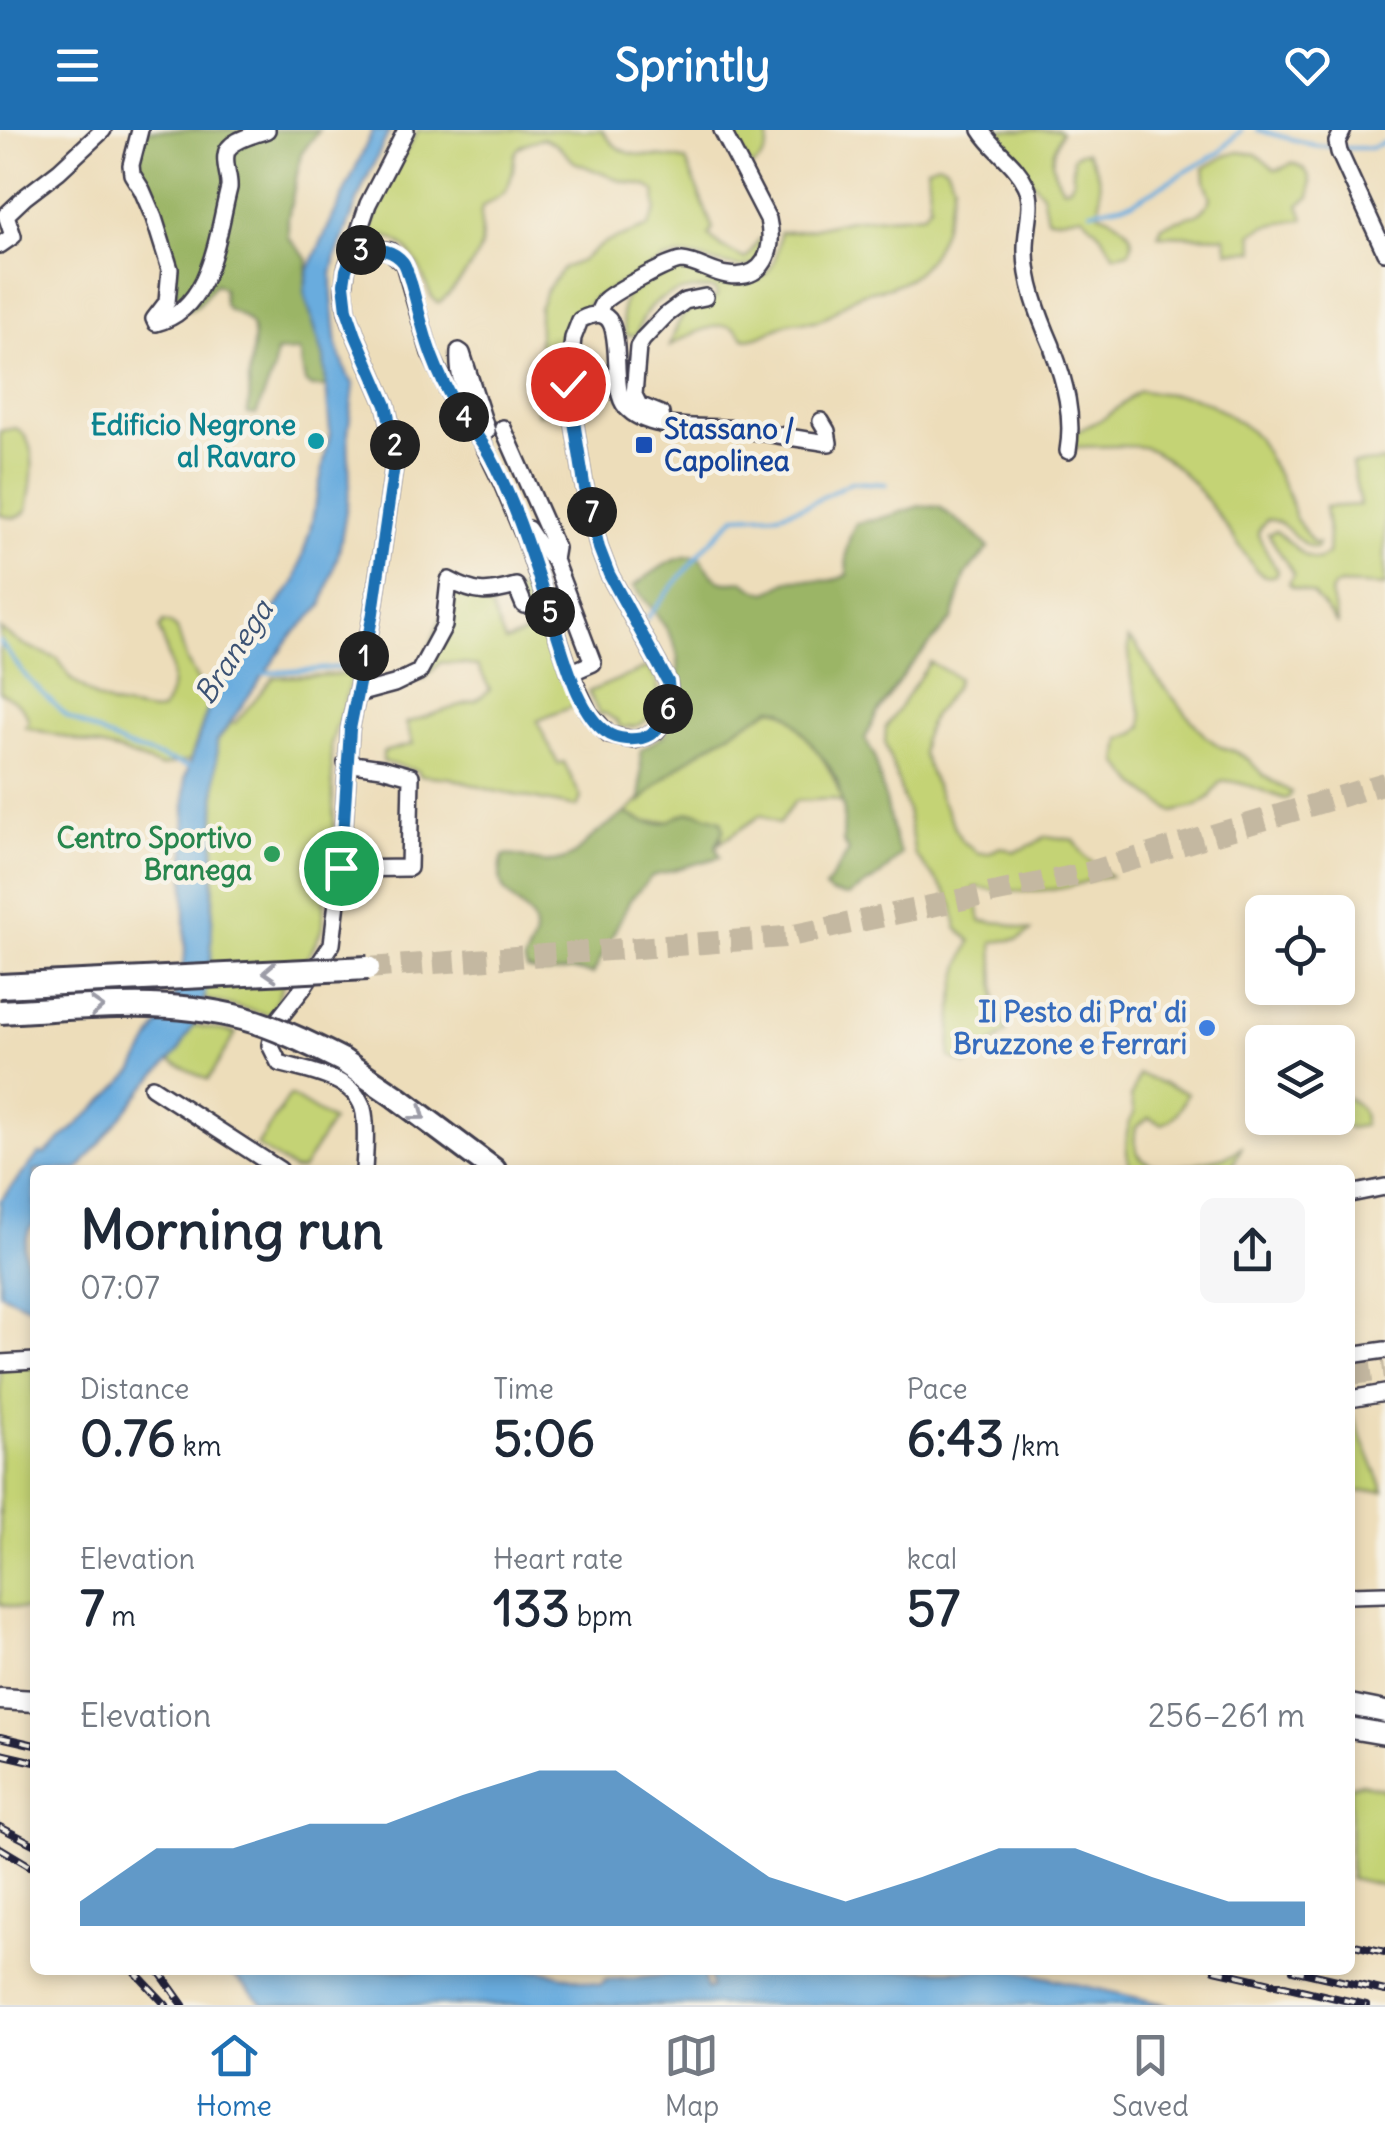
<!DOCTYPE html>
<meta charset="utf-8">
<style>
body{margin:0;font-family:Delius,sans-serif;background:#f6f6f7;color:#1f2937;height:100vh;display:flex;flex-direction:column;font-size:38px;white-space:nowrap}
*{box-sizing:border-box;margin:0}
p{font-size:32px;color:#747a83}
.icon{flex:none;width:55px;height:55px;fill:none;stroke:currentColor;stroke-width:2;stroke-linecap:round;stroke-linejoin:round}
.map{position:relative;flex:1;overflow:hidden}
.side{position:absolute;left:30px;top:1035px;width:1325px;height:810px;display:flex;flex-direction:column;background:#fff;border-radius:15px;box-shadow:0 5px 15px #0003}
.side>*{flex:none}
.fabs{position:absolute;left:1245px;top:765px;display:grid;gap:20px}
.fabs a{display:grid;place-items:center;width:110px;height:110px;border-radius:15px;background:#fff;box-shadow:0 5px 15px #0003;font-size:50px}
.pin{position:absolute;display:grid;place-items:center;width:85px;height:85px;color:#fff;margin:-42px;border:5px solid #fff;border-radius:50%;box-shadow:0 2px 10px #0007}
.km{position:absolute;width:50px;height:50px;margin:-25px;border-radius:50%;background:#222;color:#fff;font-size:28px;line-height:50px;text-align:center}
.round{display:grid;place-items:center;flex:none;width:105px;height:105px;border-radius:15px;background:#f6f6f7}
.overview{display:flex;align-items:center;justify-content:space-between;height:170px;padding:0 50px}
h1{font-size:55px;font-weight:700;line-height:75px}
.figures{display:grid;grid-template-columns:repeat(3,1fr);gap:15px;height:170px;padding:10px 50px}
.figures div{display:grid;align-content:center}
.figures b{font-size:50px;font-weight:700}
.figures small{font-size:28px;font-weight:400}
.figures p{font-size:28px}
.chart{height:280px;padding:20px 50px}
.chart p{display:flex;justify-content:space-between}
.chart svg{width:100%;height:180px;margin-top:10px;fill:#1f6fb2;opacity:.7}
header{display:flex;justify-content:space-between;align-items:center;height:130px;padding:0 50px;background:#1f6fb2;color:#fff;font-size:45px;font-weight:700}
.menu{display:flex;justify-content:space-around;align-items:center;height:140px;border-top:2px solid #e0e1e3;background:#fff;font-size:28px;color:#747a83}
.menu a{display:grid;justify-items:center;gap:5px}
.menu .current{color:#1f6fb2}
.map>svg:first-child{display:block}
.green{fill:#c4d375;stroke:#737a58;stroke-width:2.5}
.forest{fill:#9bb566;stroke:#5e6c50;stroke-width:2.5}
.water{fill:#69acde;stroke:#46678c;stroke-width:2.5}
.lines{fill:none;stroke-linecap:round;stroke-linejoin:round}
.stream{stroke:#69acde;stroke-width:4}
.highway-tunnel{stroke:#c4b8a1;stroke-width:22;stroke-dasharray:22 11;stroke-linecap:butt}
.minor-casing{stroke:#403e4e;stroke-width:20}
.major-casing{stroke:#403e4e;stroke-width:25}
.highway-casing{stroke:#403e4e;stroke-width:28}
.minor{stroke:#fff;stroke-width:15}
.major{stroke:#fff;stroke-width:20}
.highway{stroke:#fff;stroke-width:22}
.rail-casing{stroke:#22223b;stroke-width:8}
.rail{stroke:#f7f3e8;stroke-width:4;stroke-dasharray:11;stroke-linecap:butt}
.highway-bridge-casing{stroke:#403e4e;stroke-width:28;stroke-linecap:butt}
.highway-bridge{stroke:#fff;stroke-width:22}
.oneway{stroke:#9c9ca7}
.route-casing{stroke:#fff;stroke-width:20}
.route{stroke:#1f6fb2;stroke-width:12}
.culture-dot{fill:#0f9aa8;stroke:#f7f3e8;stroke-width:4}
.transit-dot{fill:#1a4fb4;stroke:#f7f3e8;stroke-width:4}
.leisure-dot{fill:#2e9e5b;stroke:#f7f3e8;stroke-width:4}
.shop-dot{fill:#3f7fe0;stroke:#f7f3e8;stroke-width:4}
.labels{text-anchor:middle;stroke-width:9;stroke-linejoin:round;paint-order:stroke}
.culture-label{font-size:28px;font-weight:bold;fill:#0d838f;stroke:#f7f3e8;text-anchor:end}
.transit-label{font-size:28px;font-weight:bold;fill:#164399;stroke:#f7f3e8;text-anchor:start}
.leisure-label{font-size:28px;font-weight:bold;fill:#27864d;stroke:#f7f3e8;text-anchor:end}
.shop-label{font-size:28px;font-weight:bold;fill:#366cbe;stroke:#f7f3e8;text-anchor:end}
.water-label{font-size:30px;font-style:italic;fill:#3b5274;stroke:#f7f3e8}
</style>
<header><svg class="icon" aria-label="menu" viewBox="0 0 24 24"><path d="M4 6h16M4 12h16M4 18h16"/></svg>Sprintly<svg class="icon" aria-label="heart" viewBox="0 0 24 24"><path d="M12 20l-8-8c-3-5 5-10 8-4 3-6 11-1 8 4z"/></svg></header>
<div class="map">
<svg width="1385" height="1875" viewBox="0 0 1385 1875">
<rect width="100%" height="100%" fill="#f7f3e8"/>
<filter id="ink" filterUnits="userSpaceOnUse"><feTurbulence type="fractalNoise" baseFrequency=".01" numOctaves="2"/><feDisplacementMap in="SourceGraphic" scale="20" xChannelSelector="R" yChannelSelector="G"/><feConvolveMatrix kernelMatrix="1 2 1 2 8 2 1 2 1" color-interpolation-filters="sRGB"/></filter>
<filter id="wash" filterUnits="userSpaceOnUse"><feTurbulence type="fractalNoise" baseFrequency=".0048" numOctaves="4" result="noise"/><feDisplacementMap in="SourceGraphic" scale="40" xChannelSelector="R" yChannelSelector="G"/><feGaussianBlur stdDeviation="2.25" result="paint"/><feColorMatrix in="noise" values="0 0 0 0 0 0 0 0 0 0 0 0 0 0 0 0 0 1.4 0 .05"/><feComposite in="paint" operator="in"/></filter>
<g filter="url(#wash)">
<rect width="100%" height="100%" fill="#edddba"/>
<path class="green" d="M 418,0 L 602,0 C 624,37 653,20 686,31 L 713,99 L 709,106 L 720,116 L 745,129 C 753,123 754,112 763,106 L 768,108 L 754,134 L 743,138 L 685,126 L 665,129 L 592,170 L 572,193 L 566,279 L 538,283 L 531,254 L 532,236 L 539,217 L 539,178 L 546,161 L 563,138 L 581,131 L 604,113 L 648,97 L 656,80 L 655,61 L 647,56 L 618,50 L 574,32 L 557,15 L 544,8 C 500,18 522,26 508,56 C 504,67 491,70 482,77 C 478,91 484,103 481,116 C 479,128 449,167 438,173 C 430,167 430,163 426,154 C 415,124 403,108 371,102 C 378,65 400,32 418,0 Z
M 731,0 L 767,0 C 771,17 766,29 751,38 Z
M 988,0 L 1057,0 L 1061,2 C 1051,29 1047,32 1063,58 L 1070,56 L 1073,50 L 1073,27 L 1079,23 L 1086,22 C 1101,40 1102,60 1099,83 C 1116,88 1140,103 1129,122 L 1115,125 L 1098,101 L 1082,85 L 1060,89 L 1047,88 L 1042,63 Z
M 1238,22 L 1256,24 L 1275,40 L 1281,39 L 1292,33 C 1310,38 1312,50 1310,67 L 1299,75 L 1304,89 L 1266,96 L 1252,103 L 1255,121 L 1228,121 L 1225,107 L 1158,105 L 1162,96 C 1181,86 1202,90 1211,68 L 1205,51 L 1204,38 L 1225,26 Z
M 938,33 L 946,37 L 954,53 C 947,92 937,140 895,155 C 883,160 870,160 858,165 C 845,171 832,186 819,190 C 809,193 798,190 788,193 C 776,197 766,206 752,208 C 741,211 743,204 734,198 C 720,189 683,207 670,216 C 676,197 680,180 701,174 C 715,170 705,176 717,166 L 715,159 C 694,158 668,161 651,176 C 644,183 640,196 636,205 L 627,206 C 622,191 620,180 626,165 C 642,157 664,139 682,140 C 690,140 698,144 705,146 C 752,157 775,158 780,102 C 804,103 827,94 851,90 C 875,87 899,87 923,84 L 930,75 L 927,37 Z
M 1139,261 L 1190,266 L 1209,273 L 1242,294 L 1257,307 L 1290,368 L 1294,386 L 1313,413 L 1318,413 L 1316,418 C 1295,416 1287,387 1266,390 L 1258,402 L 1259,407 L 1277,441 L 1276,445 C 1268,449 1262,445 1256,440 C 1228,402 1191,335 1146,318 C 1136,314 1089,317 1075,317 L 1072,304 L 1106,287 Z
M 16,298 C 41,312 31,357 27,380 C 19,390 12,388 0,385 L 0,301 Z
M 1385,331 L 1385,456 L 1340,454 L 1334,457 L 1331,464 L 1338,495 L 1313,464 L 1292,457 L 1289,453 L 1294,445 L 1268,404 L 1276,401 L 1304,425 L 1315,430 L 1320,429 L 1328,424 L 1329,406 L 1325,377 L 1360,375 L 1352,334 Z
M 531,455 L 576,575 L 537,591 L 558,634 L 564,632 L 581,668 L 577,677 L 494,661 L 450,648 L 419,645 L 418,641 L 383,632 L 383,622 L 413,614 L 406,593 L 477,570 L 490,560 L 478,536 L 441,532 L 424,549 L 419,546 L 451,460 L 489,473 L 505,512 L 527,503 L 512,464 Z
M 163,492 L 171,494 L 177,499 L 187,531 L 203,560 L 207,561 L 215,558 L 190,630 L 160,637 L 122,622 L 25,597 L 29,592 C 25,576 14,570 0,562 L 0,499 L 20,513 L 58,529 L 71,549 L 98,569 L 113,575 L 153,582 L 161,581 C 181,557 169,525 159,499 Z
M 1128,509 L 1136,515 L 1156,547 L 1205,606 L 1221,617 L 1235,621 L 1248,629 L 1264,646 L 1291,662 L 1289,667 L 1285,669 C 1267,663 1237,649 1221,651 L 1210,667 L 1195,677 L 1173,682 L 1138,656 L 1118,632 L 1121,609 L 1136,603 L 1143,596 L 1142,584 L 1131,548 Z
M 930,532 L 958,548 L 955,557 L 932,587 L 923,609 L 922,623 L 940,667 L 961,710 L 978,723 L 988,723 L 1001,717 L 1015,722 L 1034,714 L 1046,706 L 1074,710 L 1085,727 L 1110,746 C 1091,747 1075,758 1055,759 C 1037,761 1016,762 998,760 C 989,760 983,757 974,758 L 981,791 L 1004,793 L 1031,801 L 1019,809 L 993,812 L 996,882 L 1007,902 L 967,935 L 950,928 C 951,889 953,845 971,811 L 957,798 L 953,776 L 946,762 L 915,725 L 907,680 L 885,612 L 886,597 Z
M 648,537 C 651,543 655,547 657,553 C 665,578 646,600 620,597 L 617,591 L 604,583 L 600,585 L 588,562 Z
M 353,544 L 331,614 L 334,698 L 325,748 L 323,797 L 310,824 L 283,854 L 271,885 L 204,869 C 218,784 213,697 217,611 L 231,593 L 235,593 L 274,547 Z
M 772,578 L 782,581 L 790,586 C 813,616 833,635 842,673 L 833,669 L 795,671 L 779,694 L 761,685 L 716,716 L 722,708 L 668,691 L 645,692 L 625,683 C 644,669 659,651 678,637 C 708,615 740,597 772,578 Z
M 193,895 L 236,903 L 208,950 L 169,930 L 178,922 Z
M 1139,944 L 1187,963 C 1181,977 1177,989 1162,994 L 1149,988 L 1136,997 C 1135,1002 1134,1008 1135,1014 C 1139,1042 1178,1038 1198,1033 C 1217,1028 1228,1030 1243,1015 L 1231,1038 L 1130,1040 C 1126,1022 1123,999 1134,983 L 1131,967 Z
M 1338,964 C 1352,970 1368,977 1363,996 L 1350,998 L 1330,988 L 1338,988 Z
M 290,965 L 332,991 L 302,1040 L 294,1040 L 257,1016 Z
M 35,1234 L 35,1479 L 21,1479 L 0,1474 L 0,1237 Z
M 1350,1280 L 1384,1361 L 1352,1362 L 1353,1395 L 1350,1395 Z
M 1361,1653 L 1385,1659 L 1385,1756 L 1350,1748 L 1350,1656 Z"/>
<path class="forest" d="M 145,0 L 319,0 L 301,24 L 288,88 L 288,107 L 308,130 L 304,162 L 324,228 L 326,257 L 311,257 L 305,252 L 299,221 L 276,222 L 273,243 L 256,285 L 247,284 C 251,272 249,263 249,251 C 248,220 269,192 228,180 L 224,174 L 223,158 L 216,154 C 205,163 203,175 189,180 L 175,163 L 175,136 L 162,88 L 137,40 Z
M 920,376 L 939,377 L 974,403 L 989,418 L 966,444 L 952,489 L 906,541 L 877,583 L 865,609 L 874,625 L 896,714 L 901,724 L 881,745 L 848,766 L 831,763 L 825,758 L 849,721 L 843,712 L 844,682 L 837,651 L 830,638 L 790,586 L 782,580 L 772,578 C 726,605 676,631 641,672 L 641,620 L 666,604 C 674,581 684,540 675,516 C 667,494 648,475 634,456 C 652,444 676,422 699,427 C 715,448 715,455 743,451 C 749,455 757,462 765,462 C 774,461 781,454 789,451 C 808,446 823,457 848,445 C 844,426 847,409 856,393 L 885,387 Z
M 690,682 L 699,683 L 721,690 L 724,699 L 716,716 L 720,727 L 652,746 L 630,770 L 593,844 L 573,840 L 545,844 L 527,839 L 524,831 C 528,822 536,810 535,801 C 534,769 488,776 503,726 C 522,723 532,734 550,732 C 573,730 577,722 591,708 C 601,699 614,691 625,683 C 637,689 652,697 666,692 C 675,689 680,684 690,682 Z"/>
<path class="water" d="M 373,0 L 390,0 L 364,54 L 336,126 L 332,144 L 332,166 L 337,216 L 348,246 L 354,255 L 348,303 L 350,357 L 339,422 L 322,476 L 291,506 L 217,611 L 211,826 L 204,869 L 192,898 L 178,922 L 147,955 L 78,1040 L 35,1040 L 35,1092 L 29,1100 L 24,1118 L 30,1149 L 35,1152 L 35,1179 L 0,1163 L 0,1071 L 39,1024 L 45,1024 L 109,966 L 134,940 L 177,861 L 185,825 L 185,648 L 215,558 L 295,452 L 310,400 L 330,303 L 324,228 L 304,162 L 308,141 Z
M 228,1840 L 540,1840 L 601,1855 L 606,1850 L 641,1848 L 702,1840 L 707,1860 L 712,1858 L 708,1840 L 1014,1840 L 1169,1875 L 264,1875 Z"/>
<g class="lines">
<path class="stream" d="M 1257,0 L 1314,15 L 1335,17
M 1344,18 L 1371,18 L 1385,12
M 1091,81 L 1133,72 L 1220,22 L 1241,0
M 647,488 L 706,416 L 736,386 L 779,384 L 810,374 L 851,352 L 886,354
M 0,512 L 28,549 L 68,587 L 125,616 L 191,637
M 264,543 L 359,536"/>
</g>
</g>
<g filter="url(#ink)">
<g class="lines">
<path class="highway-tunnel" d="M 368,838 L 785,807 L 1087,743 L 1385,653
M 1350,1244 L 1385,1240"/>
<g class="minor-casing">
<path id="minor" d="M 140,0 L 131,35 L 132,44 L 142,60 L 154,88 L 170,139 L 167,172 L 154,189 L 156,193 C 212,179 217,104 229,58 C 230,47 224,35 226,25 C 227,10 255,5 267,0
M 981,0 C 993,20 1016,33 1026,55 C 1035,73 1026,97 1026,117 C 1025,150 1039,186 1052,216
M 1343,0 L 1337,12 L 1339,22 L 1385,122
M 0,115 L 13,106 L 6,85 L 25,67 L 59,41 L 103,0
M 354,119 L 371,118 L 390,121 L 404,134 L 430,223 L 454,273 L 482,312 L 501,351 L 526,411 L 570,543 L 589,583 L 609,605 L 634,610 L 647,606 L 656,601 L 665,590 L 670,565 L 668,552 L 609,444 L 599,418 L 584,354 L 568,254 L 573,208 L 580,190 C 635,161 605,255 626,277 C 649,303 706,295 737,299 C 768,303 799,309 829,313 L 827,301 L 821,291
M 597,184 C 600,180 601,174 605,170 C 614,162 670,131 682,131 C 697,132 712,143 727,145 C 765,151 775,120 768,89 L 722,0
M 1053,220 C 1065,252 1074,286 1068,321
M 662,290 L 661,284 L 639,275 L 634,265 L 638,217 L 643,209 L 666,185 L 685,171 L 705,167
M 479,298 C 468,269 457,253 459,221 L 462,223 L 487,301
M 503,298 L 556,418 L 554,430
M 528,399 L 538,414 L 554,430 L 593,533 L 570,543
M 357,564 L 394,554 L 419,542 L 444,496 L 449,450 C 477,465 487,464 516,456 L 524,475
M 341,739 L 409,738 L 411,646 L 382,638 L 346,633
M 152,957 L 280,1040
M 364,1040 C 365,1022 367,1001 364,983 C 358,947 308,942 279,933 L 270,915 L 274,895 L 303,858 L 332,814 L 341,739 L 350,599 L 373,483 L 396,322 L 386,275 L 356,206 L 347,181 L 344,158 L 346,140 L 368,74 L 406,0
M 1350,1064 L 1385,1057
M 1350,1225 L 1385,1220
M 0,1233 L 35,1231
M 1350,1269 L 1385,1263
M 1350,1465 L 1385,1464"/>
</g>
<g class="major-casing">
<path id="major" d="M 0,1569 L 35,1571
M 1350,1575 L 1385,1582
M 1350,1598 L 1385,1604"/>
</g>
<g class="highway-casing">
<path id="highway" d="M 342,930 L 395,966 L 494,1040"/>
</g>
<use href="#minor" class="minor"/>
<use href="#major" class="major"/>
<use href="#highway" class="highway"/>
<g class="rail-casing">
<path id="rail" d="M 0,1607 L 35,1615
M 0,1624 L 35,1632
M 0,1697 L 35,1715
M 0,1718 L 35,1739
M 1350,1814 L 1385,1822
M 133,1840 L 166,1875
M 158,1840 L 183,1875
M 1215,1840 L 1366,1875
M 1293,1840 L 1385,1861"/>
</g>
<use href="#rail" class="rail"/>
<g class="highway-bridge-casing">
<path id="highway-bridge" d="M 0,856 L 368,838
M 0,882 C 85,878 174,866 256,892 C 286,902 314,916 342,930"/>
</g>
<use href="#highway-bridge" class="highway-bridge"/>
</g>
<defs><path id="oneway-chevron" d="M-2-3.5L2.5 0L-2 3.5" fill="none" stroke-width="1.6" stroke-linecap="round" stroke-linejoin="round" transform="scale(2.5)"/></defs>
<g class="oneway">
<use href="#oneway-chevron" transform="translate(270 842) rotate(177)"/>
<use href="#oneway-chevron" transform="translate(97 877) rotate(-3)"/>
<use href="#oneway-chevron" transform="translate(419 984) rotate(37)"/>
</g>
</g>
<g class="lines" filter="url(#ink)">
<g class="route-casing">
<path id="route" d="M 341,738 L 350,599 L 373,483 L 396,322 L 386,275 L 356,206 L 347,180 L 344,154 L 346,140 L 354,119 C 372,121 389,115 403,132 C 407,137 408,146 411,153 C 418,177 423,203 432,226 C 438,242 446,259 455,274 C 465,291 479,306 489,324 C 519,379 536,442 556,501 C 566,531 579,583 606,602 C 612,607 619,608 627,609 C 661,612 672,581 668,552 L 609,444 L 599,418 L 584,354 L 568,254"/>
</g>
<use href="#route" class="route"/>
</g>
<circle class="culture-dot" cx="316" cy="311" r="10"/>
<rect class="transit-dot" x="634" y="305" width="20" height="20" rx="5"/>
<circle class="leisure-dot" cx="272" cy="724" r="10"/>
<circle class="shop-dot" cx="1207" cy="898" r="10"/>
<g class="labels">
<g class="culture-label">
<text x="296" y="305">Edificio Negrone<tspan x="296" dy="32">al Ravaro</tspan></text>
</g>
<g class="transit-label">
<text x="664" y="309">Stassano /<tspan x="664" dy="32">Capolinea</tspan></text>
</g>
<g class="leisure-label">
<text x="252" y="718">Centro Sportivo<tspan x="252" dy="32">Branega</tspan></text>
</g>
<g class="shop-label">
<text x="1187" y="892">Il Pesto di Pra' di<tspan x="1187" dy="32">Bruzzone e Ferrari</tspan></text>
</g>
<g class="water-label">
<text transform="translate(234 522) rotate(-57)" y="10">Branega</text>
</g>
</g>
</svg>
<div class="fabs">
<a><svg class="icon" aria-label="locate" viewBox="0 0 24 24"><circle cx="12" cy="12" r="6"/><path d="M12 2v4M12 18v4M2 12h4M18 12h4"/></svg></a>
<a><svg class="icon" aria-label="layers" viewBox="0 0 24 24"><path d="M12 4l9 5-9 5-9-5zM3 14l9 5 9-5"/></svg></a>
</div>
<div class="pin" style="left:341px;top:738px;background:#1e9e55"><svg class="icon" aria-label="arrive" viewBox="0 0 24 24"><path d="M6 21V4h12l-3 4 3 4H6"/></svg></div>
<div class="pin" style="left:568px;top:254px;background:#d93025"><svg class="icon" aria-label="check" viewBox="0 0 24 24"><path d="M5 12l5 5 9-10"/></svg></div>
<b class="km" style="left:364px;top:526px">1</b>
<b class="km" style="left:395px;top:315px">2</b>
<b class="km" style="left:361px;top:120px">3</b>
<b class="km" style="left:464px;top:287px">4</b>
<b class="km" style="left:550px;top:482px">5</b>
<b class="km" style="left:668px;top:579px">6</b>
<b class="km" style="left:592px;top:382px">7</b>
<section class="side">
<div class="overview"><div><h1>Morning run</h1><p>07:07</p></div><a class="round"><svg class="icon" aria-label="share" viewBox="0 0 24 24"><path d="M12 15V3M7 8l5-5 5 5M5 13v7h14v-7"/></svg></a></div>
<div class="figures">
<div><p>Distance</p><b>0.76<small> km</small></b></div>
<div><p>Time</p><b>5:06</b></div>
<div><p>Pace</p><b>6:43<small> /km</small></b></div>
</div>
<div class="figures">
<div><p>Elevation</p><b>7<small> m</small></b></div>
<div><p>Heart rate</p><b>133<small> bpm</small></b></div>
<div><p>kcal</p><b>57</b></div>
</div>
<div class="chart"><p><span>Elevation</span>256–261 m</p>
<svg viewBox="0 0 160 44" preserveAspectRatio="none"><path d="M0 44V38L10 25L20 25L30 19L40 19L50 12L60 6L70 6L80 19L90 32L100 38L110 32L120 25L130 25L140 32L150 38L160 38V44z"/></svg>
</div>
</section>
</div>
<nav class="menu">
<a class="current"><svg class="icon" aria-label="home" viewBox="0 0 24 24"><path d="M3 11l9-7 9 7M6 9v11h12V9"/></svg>Home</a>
<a><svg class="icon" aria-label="map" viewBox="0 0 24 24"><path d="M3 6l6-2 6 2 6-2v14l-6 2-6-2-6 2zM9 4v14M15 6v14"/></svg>Map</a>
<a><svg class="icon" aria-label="saved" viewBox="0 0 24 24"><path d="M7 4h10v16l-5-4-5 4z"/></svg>Saved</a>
</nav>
